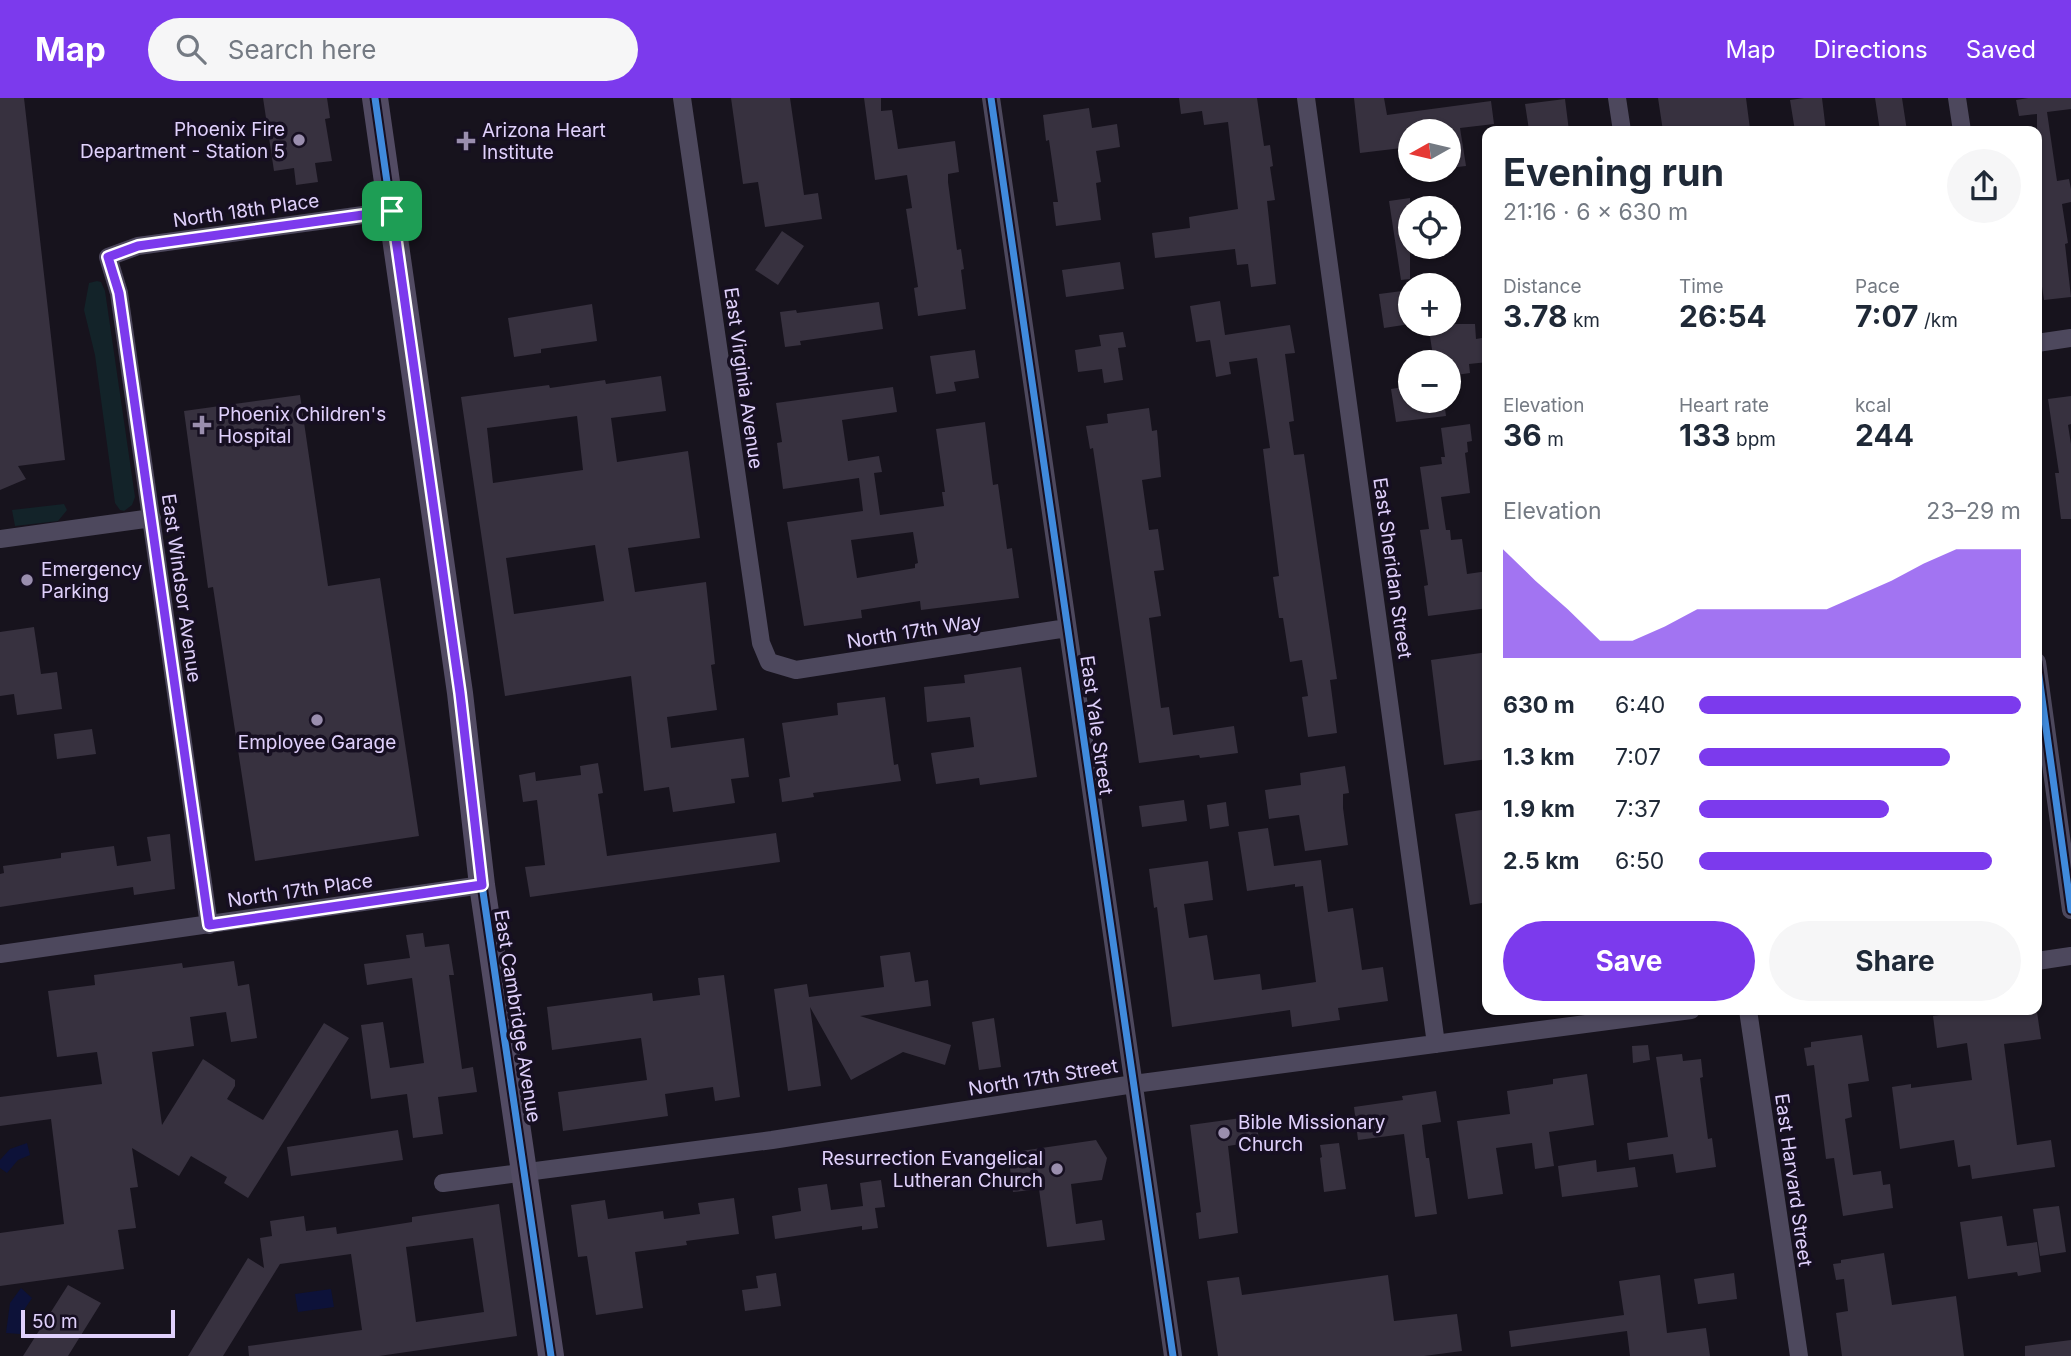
<!DOCTYPE html>
<meta charset="utf-8">
<style>
body{margin:0;font-family:Inter,sans-serif;background:#f6f6f7;color:#1f2937;height:100vh;display:flex;flex-direction:column;font-size:26px;white-space:nowrap}
*{box-sizing:border-box;margin:0}
p{font-size:23px;color:#747a83}
.icon{flex:none;width:38px;height:38px;fill:none;stroke:currentColor;stroke-width:2;stroke-linecap:round;stroke-linejoin:round}
.map{position:relative;flex:1;overflow:hidden}
.side{position:absolute;left:1482px;top:28px;width:560px;height:889px;display:flex;flex-direction:column;background:#fff;border-radius:14px;box-shadow:0 2px 5px #0004}
.side>*{flex:none}
.needle{width:46px;rotate:262deg}
.buttons{position:absolute;left:1398px;top:21px;display:grid;gap:14px}
.buttons a{display:grid;place-items:center;width:63px;height:63px;border-radius:50%;background:#fff;box-shadow:0 2px 5px #0004;font-size:35px}
.scale{position:absolute;left:21px;bottom:18px;width:154px;box-sizing:border-box;padding-left:7px;border:4px solid #e0d1fc;border-top:0;font-size:19px;line-height:24px;white-space:nowrap;color:#e0d1fc;-webkit-text-stroke:5px #160f21;paint-order:stroke}
.pin{position:absolute;display:grid;place-items:center;width:60px;height:60px;color:#fff;margin:-30px;border-radius:14px;box-shadow:0 4px 10px #0006}
.round{display:grid;place-items:center;flex:none;width:74px;height:74px;border-radius:37px;background:#f6f6f7}
.head{display:flex;align-items:center;justify-content:space-between;height:119px;padding:0 21px}
h1{font-size:38px;font-weight:700;line-height:52px}
.figures{display:grid;grid-template-columns:repeat(3,1fr);gap:10px;height:119px;padding:7px 21px}
.figures div{display:grid;align-content:center}
.figures b{font-size:30px;font-weight:700}
.figures small{font-size:19px;font-weight:400}
.figures p{font-size:19px}
.chart{height:196px;padding:14px 21px}
.chart p{display:flex;justify-content:space-between}
.chart svg{width:100%;height:126px;margin-top:7px;fill:#7c3aed;opacity:.7}
.button{display:flex;gap:14px;margin-top:auto;padding:14px 21px}
.button a{flex:1;height:80px;border-radius:42px;background:#7c3aed;color:#fff;font-size:28px;font-weight:700;line-height:80px;text-align:center}
.button a+a{background:#f6f6f7;color:#1f2937}
ul{padding:0 21px;list-style:none;font-size:23px}
li{display:grid;grid-template-columns:112px 84px 1fr;align-items:center;height:52px}
li i{height:18px;border-radius:9px;background:#7c3aed}
header{display:flex;align-items:center;gap:42px;box-sizing:border-box;height:98px;padding:0 35px;background:#7c3aed;color:#fff}
header strong{font-size:33px}
nav{display:flex;gap:38px;margin-inline-start:auto;font-size:24px}
.search{width:490px;height:63px;background:#f6f6f7;display:flex;align-items:center;gap:18px;box-sizing:border-box;padding:0 24px;border-radius:38px;color:#747a83;font-size:26px}
.map>svg:first-child{display:block}
.green{fill:#132329}
.water{fill:#0d1239}
.building{fill:#37313f;fill-rule:evenodd}
.lines{fill:none;stroke-linecap:round;stroke-linejoin:round}
.street{stroke:#4d485d;stroke-width:18}
.secondary{stroke:#524b63;stroke-width:26}
.cycleway-casing{stroke:#160f21;stroke-width:11}
.cycleway{stroke:#408adc;stroke-width:7}
.route-casing{stroke:#fff;stroke-width:14}
.route{stroke:#7c3aed;stroke-width:9}
.poi-dot{fill:#9a8eae;stroke:#160f21;stroke-width:2.5}
.labels{text-anchor:middle;stroke-width:7;stroke-linejoin:round;paint-order:stroke}
.poi-label{font-size:19px;fill:#e0d1fc;stroke:#160f21;text-anchor:start}
.street-label{font-size:19px;fill:#e0d1fc;stroke:#160f21}
</style>
<header>
<strong>Map</strong>
<div class="search"><svg class="icon" aria-label="search" viewBox="0 0 24 24"><circle cx="10" cy="10" r="6"/><path d="M15 15l6 6"/></svg>Search here</div>
<nav><a>Map</a><a>Directions</a><a>Saved</a></nav>
</header>
<div class="map">
<svg width="2071" height="1258" viewBox="0 0 2071 1258">
<rect width="100%" height="100%" fill="#17131d"/>
<path class="green" d="M 97,183 L 101,184 L 105,193 L 135,399 L 132,407 L 124,413 L 120,412 L 115,405 L 95,257 L 84,212 L 89,185 Z
M 64,406 L 67,412 L 58,423 L 15,428 L 12,412 Z"/>
<path class="water" d="M 27,1045 L 30,1057 L 18,1062 L 7,1075 L 0,1070 L 0,1062 L 10,1051 Z
M 21,1190 L 32,1200 L 24,1212 L 20,1236 L 6,1235 L 10,1205 Z
M 331,1191 L 334,1209 L 298,1214 L 295,1196 Z"/>
<path class="building" d="M 0,0 L 24,0 L 65,362 L 18,368 L 26,381 L 0,392 Z
M 263,0 L 327,0 L 330,20 L 325,21 L 332,63 L 315,65 L 318,84 L 296,87 L 294,70 L 274,73 Z
M 731,0 L 790,0 L 804,97 L 818,95 L 822,121 L 765,129 L 758,84 L 743,86 Z
M 864,0 L 881,0 L 881,13 L 892,12 L 898,51 L 955,43 L 959,74 L 948,76 L 948,84 L 957,152 L 961,151 L 964,171 L 961,172 L 966,211 L 918,218 L 914,190 L 918,189 L 906,111 L 912,110 L 907,77 L 875,82 Z
M 1179,0 L 1257,0 L 1264,48 L 1270,47 L 1273,68 L 1270,69 L 1275,102 L 1267,103 L 1276,186 L 1251,189 L 1248,166 L 1237,167 L 1235,151 L 1155,160 L 1152,135 L 1190,130 L 1189,119 L 1238,111 L 1228,24 L 1204,27 L 1202,13 L 1181,16 Z
M 1354,0 L 1384,0 L 1387,17 L 1491,3 L 1494,26 L 1460,30 L 1466,68 L 1449,70 L 1449,33 L 1410,33 L 1410,49 L 1360,55 Z
M 1658,0 L 1746,0 L 1750,31 L 1734,33 L 1663,33 Z
M 1804,0 L 1822,0 L 1826,33 L 1795,33 L 1790,2 Z
M 1875,0 L 1902,0 L 1907,33 L 1880,33 Z
M 2028,0 L 2071,0 L 2071,11 L 2047,14 L 2057,83 L 2069,81 L 2071,91 L 2071,104 L 2062,106 L 2068,145 L 2065,146 L 2071,199 L 2044,202 L 2037,155 L 2037,16 L 2019,18 L 2016,2 Z
M 1565,1 L 1569,33 L 1529,32 L 1525,6 Z
M 1089,10 L 1092,30 L 1117,26 L 1120,49 L 1096,53 L 1101,84 L 1096,85 L 1101,122 L 1056,128 L 1053,104 L 1058,104 L 1049,42 L 1046,43 L 1043,17 Z
M 1410,100 L 1410,181 L 1401,182 L 1389,103 Z
M 782,133 L 804,148 L 778,187 L 755,172 Z
M 1120,164 L 1124,191 L 1066,199 L 1062,172 Z
M 1410,192 L 1410,226 L 1384,230 L 1379,196 Z
M 1220,203 L 1225,237 L 1290,227 L 1295,255 L 1285,256 L 1294,323 L 1289,324 L 1294,357 L 1304,356 L 1337,581 L 1330,582 L 1337,635 L 1308,639 L 1302,599 L 1308,598 L 1302,562 L 1290,564 L 1283,520 L 1279,520 L 1273,479 L 1279,478 L 1263,351 L 1270,350 L 1257,260 L 1229,264 L 1231,276 L 1216,279 L 1210,242 L 1196,244 L 1190,208 Z
M 879,204 L 883,231 L 800,243 L 801,247 L 785,249 L 780,214 L 796,212 L 797,215 Z
M 592,206 L 597,243 L 541,251 L 541,255 L 514,259 L 508,220 Z
M 1428,226 L 1475,226 L 1476,241 L 1488,239 L 1488,264 L 1469,266 L 1470,275 L 1449,278 L 1449,264 L 1434,264 Z
M 1123,234 L 1126,249 L 1118,250 L 1123,282 L 1104,285 L 1102,271 L 1078,274 L 1075,252 L 1101,248 L 1099,237 Z
M 975,252 L 979,280 L 954,284 L 956,293 L 936,296 L 930,258 Z
M 661,278 L 666,313 L 611,320 L 617,364 L 688,353 L 700,440 L 628,450 L 635,494 L 706,484 L 715,566 L 711,567 L 717,612 L 667,619 L 671,650 L 744,640 L 749,679 L 731,681 L 735,705 L 673,714 L 669,689 L 644,693 L 631,578 L 505,598 L 461,299 L 549,287 L 550,290 L 605,282 L 606,286 ZM 577,318 L 583,372 L 493,385 L 487,330 ZM 595,447 L 604,503 L 514,516 L 506,460 Z
M 1410,288 L 1410,303 L 1444,303 L 1446,318 L 1396,324 L 1391,291 Z
M 893,289 L 897,314 L 842,322 L 848,363 L 879,358 L 882,374 L 874,375 L 880,417 L 944,408 L 942,394 L 945,394 L 936,331 L 985,324 L 993,387 L 998,386 L 1007,451 L 1012,450 L 1019,500 L 921,512 L 920,503 L 861,512 L 862,520 L 804,528 L 787,424 L 863,413 L 859,380 L 783,391 L 777,345 L 782,344 L 776,305 ZM 913,434 L 918,465 L 915,466 L 915,470 L 857,480 L 851,442 Z
M 300,297 L 328,488 L 380,480 L 419,738 L 255,763 L 213,489 L 208,490 L 184,313 Z
M 2071,298 L 2071,326 L 2068,327 L 2071,346 L 2071,421 L 2061,421 L 2055,375 L 2059,375 L 2048,301 Z
M 1149,310 L 1152,333 L 1157,332 L 1161,379 L 1142,382 L 1149,432 L 1158,431 L 1164,472 L 1154,473 L 1161,518 L 1149,520 L 1161,610 L 1169,609 L 1173,637 L 1234,628 L 1238,655 L 1200,660 L 1199,657 L 1139,665 L 1103,417 L 1093,350 L 1090,351 L 1086,328 L 1108,325 L 1107,316 Z
M 1470,326 L 1472,343 L 1467,344 L 1468,354 L 1465,355 L 1470,395 L 1441,399 L 1446,432 L 1450,432 L 1451,442 L 1462,441 L 1467,476 L 1488,473 L 1488,510 L 1428,518 L 1424,488 L 1428,487 L 1420,432 L 1429,431 L 1420,369 L 1442,366 L 1441,359 L 1445,359 L 1441,330 Z
M 34,529 L 41,576 L 57,574 L 62,611 L 17,617 L 14,596 L 0,598 L 0,534 Z
M 1488,554 L 1488,661 L 1444,667 L 1431,562 Z
M 1021,569 L 1037,679 L 980,687 L 979,680 L 936,686 L 931,655 L 974,649 L 970,619 L 927,624 L 924,589 L 965,585 L 964,577 Z
M 885,599 L 894,667 L 898,666 L 901,683 L 813,695 L 814,699 L 782,704 L 779,681 L 790,679 L 782,625 L 838,617 L 837,605 Z
M 92,631 L 96,656 L 57,661 L 54,636 Z
M 598,665 L 603,695 L 598,696 L 607,758 L 776,735 L 780,764 L 530,799 L 525,769 L 545,767 L 537,702 L 523,704 L 519,677 L 535,674 L 536,683 L 581,677 L 580,668 Z
M 1345,668 L 1349,695 L 1343,696 L 1343,710 L 1348,747 L 1305,753 L 1299,717 L 1269,721 L 1265,692 L 1301,687 L 1300,675 Z
M 1184,702 L 1187,723 L 1142,729 L 1139,708 Z
M 1226,704 L 1229,728 L 1210,731 L 1207,707 Z
M 1488,711 L 1488,804 L 1470,807 L 1455,716 Z
M 1268,730 L 1274,768 L 1321,762 L 1328,814 L 1353,810 L 1362,872 L 1383,869 L 1388,903 L 1338,910 L 1340,922 L 1292,929 L 1290,912 L 1172,929 L 1157,809 L 1154,810 L 1149,771 L 1208,763 L 1213,802 L 1184,806 L 1189,840 L 1207,837 L 1214,882 L 1260,876 L 1262,892 L 1316,884 L 1303,788 L 1295,789 L 1295,786 L 1247,793 L 1238,734 Z
M 170,736 L 175,791 L 134,797 L 133,789 L 0,809 L 0,776 L 4,775 L 3,768 L 61,760 L 61,755 L 114,748 L 117,768 L 151,763 L 147,739 Z
M 423,835 L 425,849 L 449,846 L 454,877 L 449,877 L 462,971 L 473,969 L 477,994 L 438,999 L 443,1036 L 413,1040 L 407,996 L 371,1001 L 361,927 L 383,924 L 390,970 L 424,965 L 412,880 L 367,887 L 364,866 L 410,860 L 406,837 Z
M 910,854 L 915,884 L 928,882 L 931,908 L 860,918 L 951,947 L 945,967 L 903,954 L 851,982 L 810,909 L 821,988 L 788,993 L 774,891 L 807,886 L 809,899 L 884,889 L 880,858 Z
M 234,863 L 238,888 L 249,886 L 257,940 L 231,944 L 226,914 L 190,919 L 194,948 L 152,954 L 162,1027 L 203,961 L 235,982 L 235,988 L 227,1001 L 263,1022 L 324,925 L 349,940 L 248,1100 L 224,1085 L 227,1079 L 191,1058 L 179,1078 L 132,1050 L 138,1089 L 130,1090 L 136,1130 L 118,1132 L 124,1171 L 0,1188 L 0,1135 L 64,1126 L 51,1021 L 0,1028 L 0,999 L 102,986 L 97,954 L 57,959 L 48,893 L 95,887 L 94,877 L 182,865 L 183,870 Z
M 724,877 L 740,999 L 715,1003 L 713,989 L 665,996 L 668,1018 L 563,1033 L 558,994 L 647,982 L 641,940 L 552,952 L 547,909 L 652,895 L 653,903 L 700,897 L 698,880 Z
M 1996,912 L 2019,912 L 2020,917 L 2037,914 L 2041,941 L 2004,946 L 2017,1047 L 2051,1042 L 2055,1069 L 1972,1081 L 1970,1067 L 1958,1069 L 1954,1042 L 1900,1051 L 1892,989 L 1911,986 L 1911,990 L 1972,982 L 1967,945 L 1937,950 L 1933,918 L 1962,914 L 1962,917 Z
M 994,920 L 1001,969 L 979,972 L 972,924 Z
M 1862,937 L 1869,983 L 1848,986 L 1852,1019 L 1845,1021 L 1853,1077 L 1881,1073 L 1883,1087 L 1890,1086 L 1893,1110 L 1843,1118 L 1834,1060 L 1826,1061 L 1814,967 L 1807,968 L 1804,950 L 1811,949 L 1811,944 Z
M 1648,947 L 1650,962 L 1633,965 L 1632,948 Z
M 1682,956 L 1683,963 L 1701,961 L 1703,979 L 1700,980 L 1708,1041 L 1712,1040 L 1716,1069 L 1676,1075 L 1673,1056 L 1629,1062 L 1627,1045 L 1668,1039 L 1656,959 Z
M 1587,976 L 1594,1027 L 1549,1034 L 1554,1068 L 1535,1071 L 1532,1045 L 1496,1050 L 1503,1096 L 1468,1101 L 1457,1023 L 1510,1016 L 1507,993 L 1553,986 L 1553,981 Z
M 1436,993 L 1441,1024 L 1422,1027 L 1426,1060 L 1429,1060 L 1437,1116 L 1415,1119 L 1404,1036 L 1358,1042 L 1354,1009 L 1403,1002 L 1402,998 Z
M 1256,1018 L 1259,1043 L 1228,1048 L 1238,1135 L 1199,1141 L 1196,1115 L 1201,1114 L 1190,1027 Z
M 398,1032 L 403,1062 L 291,1078 L 287,1049 Z
M 1096,1042 L 1107,1060 L 1102,1082 L 1071,1086 L 1076,1126 L 1102,1122 L 1105,1142 L 1047,1149 L 1039,1091 L 1013,1094 L 1008,1055 Z
M 1339,1045 L 1346,1091 L 1324,1094 L 1320,1060 L 1322,1059 L 1320,1047 Z
M 1596,1062 L 1597,1074 L 1635,1069 L 1638,1089 L 1562,1099 L 1558,1068 Z
M 881,1082 L 885,1109 L 875,1110 L 878,1130 L 862,1132 L 862,1128 L 775,1141 L 772,1118 L 801,1113 L 798,1090 L 827,1086 L 831,1112 L 863,1108 L 860,1085 Z
M 734,1100 L 739,1136 L 686,1143 L 687,1147 L 635,1154 L 643,1210 L 596,1217 L 587,1158 L 578,1159 L 571,1107 L 605,1102 L 608,1121 L 663,1113 L 664,1121 L 700,1116 L 698,1105 Z
M 499,1106 L 517,1238 L 379,1258 L 249,1258 L 248,1248 L 362,1232 L 351,1156 L 280,1166 L 223,1258 L 188,1258 L 248,1160 L 264,1170 L 260,1140 L 272,1138 L 270,1123 L 304,1118 L 306,1133 L 336,1129 L 337,1136 L 412,1124 L 412,1119 ZM 473,1140 L 484,1214 L 416,1224 L 406,1149 Z
M 2059,1108 L 2066,1154 L 2040,1158 L 2033,1111 Z
M 2002,1118 L 2007,1148 L 2037,1144 L 2041,1174 L 2018,1178 L 2017,1174 L 1968,1181 L 1960,1124 Z
M 1884,1155 L 1892,1207 L 1956,1198 L 1964,1258 L 1842,1258 L 1836,1215 L 1848,1213 L 1844,1181 L 1836,1182 L 1833,1166 L 1841,1165 L 1841,1162 Z
M 776,1175 L 781,1208 L 745,1213 L 742,1192 L 758,1190 L 756,1178 Z
M 1734,1175 L 1737,1201 L 1698,1206 L 1694,1181 Z
M 1388,1177 L 1394,1223 L 1457,1216 L 1462,1253 L 1424,1258 L 1218,1258 L 1207,1183 L 1239,1179 L 1242,1197 Z
M 1660,1177 L 1667,1235 L 1706,1230 L 1710,1258 L 1630,1258 L 1627,1233 L 1511,1249 L 1509,1233 L 1624,1217 L 1619,1183 Z
M 68,1187 L 101,1205 L 68,1258 L 23,1258 Z
M 2071,1242 L 2071,1258 L 2025,1258 L 2025,1248 Z"/>
<g class="lines">
<path class="street" d="M 682,0 L 761,545 L 769,564 L 796,572 L 1067,530
M 991,0 L 1173,1258
M 1306,0 L 1436,946
M 1617,0 L 1622,33
M 1957,0 L 1962,33
M 2037,245 L 2071,240
M 0,441 L 152,420
M 2037,564 L 2071,812
M 209,827 L 119,195 L 108,159 L 138,148 L 392,113
M 0,856 L 482,787
M 2037,863 L 2071,858
M 1748,912 L 1799,1258
M 443,1085 L 772,1042 L 1134,986 L 1691,912"/>
<path class="secondary" d="M 375,0 L 460,595 L 482,787 L 551,1258"/>
<g class="cycleway-casing">
<path id="cycleway" d="M 375,0 L 460,595 L 482,787 L 551,1258
M 991,0 L 1173,1258
M 2037,564 L 2071,812"/>
</g>
<use href="#cycleway" class="cycleway"/>
</g>
<g class="lines">
<g class="route-casing">
<path id="route" d="M 392,113 L 460,595 L 482,787 L 209,827 L 119,195 L 108,159 L 138,148 Z"/>
</g>
<use href="#route" class="route"/>
</g>
<g class="poi-dot">
<circle cx="299" cy="42" r="7"/>
<path d="M462.5 32.5h7v7h7v7h-7v7h-7v-7h-7v-7h7z"/>
<path d="M198.5 316.5h7v7h7v7h-7v7h-7v-7h-7v-7h7z"/>
<circle cx="27" cy="482" r="7"/>
<circle cx="317" cy="622" r="7"/>
<circle cx="1224" cy="1035" r="7"/>
<circle cx="1057" cy="1071" r="7"/>
</g>
<g class="labels">
<g class="poi-label">
<text x="285" y="38" text-anchor="end">Phoenix Fire<tspan x="285" dy="22">Department - Station 5</tspan></text>
<text x="482" y="39">Arizona Heart<tspan x="482" dy="22">Institute</tspan></text>
<text x="218" y="323">Phoenix Children's<tspan x="218" dy="22">Hospital</tspan></text>
<text x="41" y="478">Emergency<tspan x="41" dy="22">Parking</tspan></text>
<text x="317" y="651" text-anchor="middle">Employee Garage</text>
<text x="1238" y="1031">Bible Missionary<tspan x="1238" dy="22">Church</tspan></text>
<text x="1043" y="1067" text-anchor="end">Resurrection Evangelical<tspan x="1043" dy="22">Lutheran Church</tspan></text>
</g>
<g class="street-label">
<text transform="translate(246 112) rotate(-8)" y="7">North 18th Place</text>
<text transform="translate(744 280) rotate(82)" y="7">East Virginia Avenue</text>
<text transform="translate(1393 470) rotate(82)" y="7">East Sheridan Street</text>
<text transform="translate(182 490) rotate(82)" y="7">East Windsor Avenue</text>
<text transform="translate(914 533) rotate(-9)" y="7">North 17th Way</text>
<text transform="translate(1097 627) rotate(82)" y="7">East Yale Street</text>
<text transform="translate(300 792) rotate(-8)" y="7">North 17th Place</text>
<text transform="translate(518 918) rotate(81)" y="7">East Cambridge Avenue</text>
<text transform="translate(1043 979) rotate(-9)" y="7">North 17th Street</text>
<text transform="translate(1794 1082) rotate(82)" y="7">East Harvard Street</text>
</g>
</g>
</svg>
<div class="buttons">
<a><svg class="needle" viewBox="-14 -14 28 28"><path d="M0-13l5 13h-10z" fill="#e53935"/><path d="M0 13l5-13h-10z" fill="#747a83"/></svg></a>
<a><svg class="icon" aria-label="locate" viewBox="0 0 24 24"><circle cx="12" cy="12" r="6"/><path d="M12 2v4M12 18v4M2 12h4M18 12h4"/></svg></a>
<a>+</a>
<a>−</a>
</div>
<div class="scale">50 m</div>
<div class="pin" style="left:392px;top:113px;background:#1e9e55"><svg class="icon" aria-label="arrive" viewBox="0 0 24 24"><path d="M6 21V4h12l-3 4 3 4H6"/></svg></div>
<section class="side">
<div class="head"><div><h1>Evening run</h1><p>21:16 · 6 × 630 m</p></div><a class="round"><svg class="icon" aria-label="share" viewBox="0 0 24 24"><path d="M12 15V3M7 8l5-5 5 5M5 13v7h14v-7"/></svg></a></div>
<div class="figures">
<div><p>Distance</p><b>3.78<small> km</small></b></div>
<div><p>Time</p><b>26:54</b></div>
<div><p>Pace</p><b>7:07<small> /km</small></b></div>
</div>
<div class="figures">
<div><p>Elevation</p><b>36<small> m</small></b></div>
<div><p>Heart rate</p><b>133<small> bpm</small></b></div>
<div><p>kcal</p><b>244</b></div>
</div>
<div class="chart"><p><span>Elevation</span>23–29 m</p>
<svg viewBox="0 0 160 44" preserveAspectRatio="none"><path d="M0 44V6L10 17L20 27L30 38L40 38L50 33L60 27L70 27L80 27L90 27L100 27L110 22L120 17L130 11L140 6L150 6L160 6V44z"/></svg>
</div>
<ul>
<li><b>630 m</b>6:40<i style="width:100%"></i></li>
<li><b>1.3 km</b>7:07<i style="width:78%"></i></li>
<li><b>1.9 km</b>7:37<i style="width:59%"></i></li>
<li><b>2.5 km</b>6:50<i style="width:91%"></i></li>
</ul>
<div class="button"><a>Save</a><a>Share</a></div>
</section>
</div>
